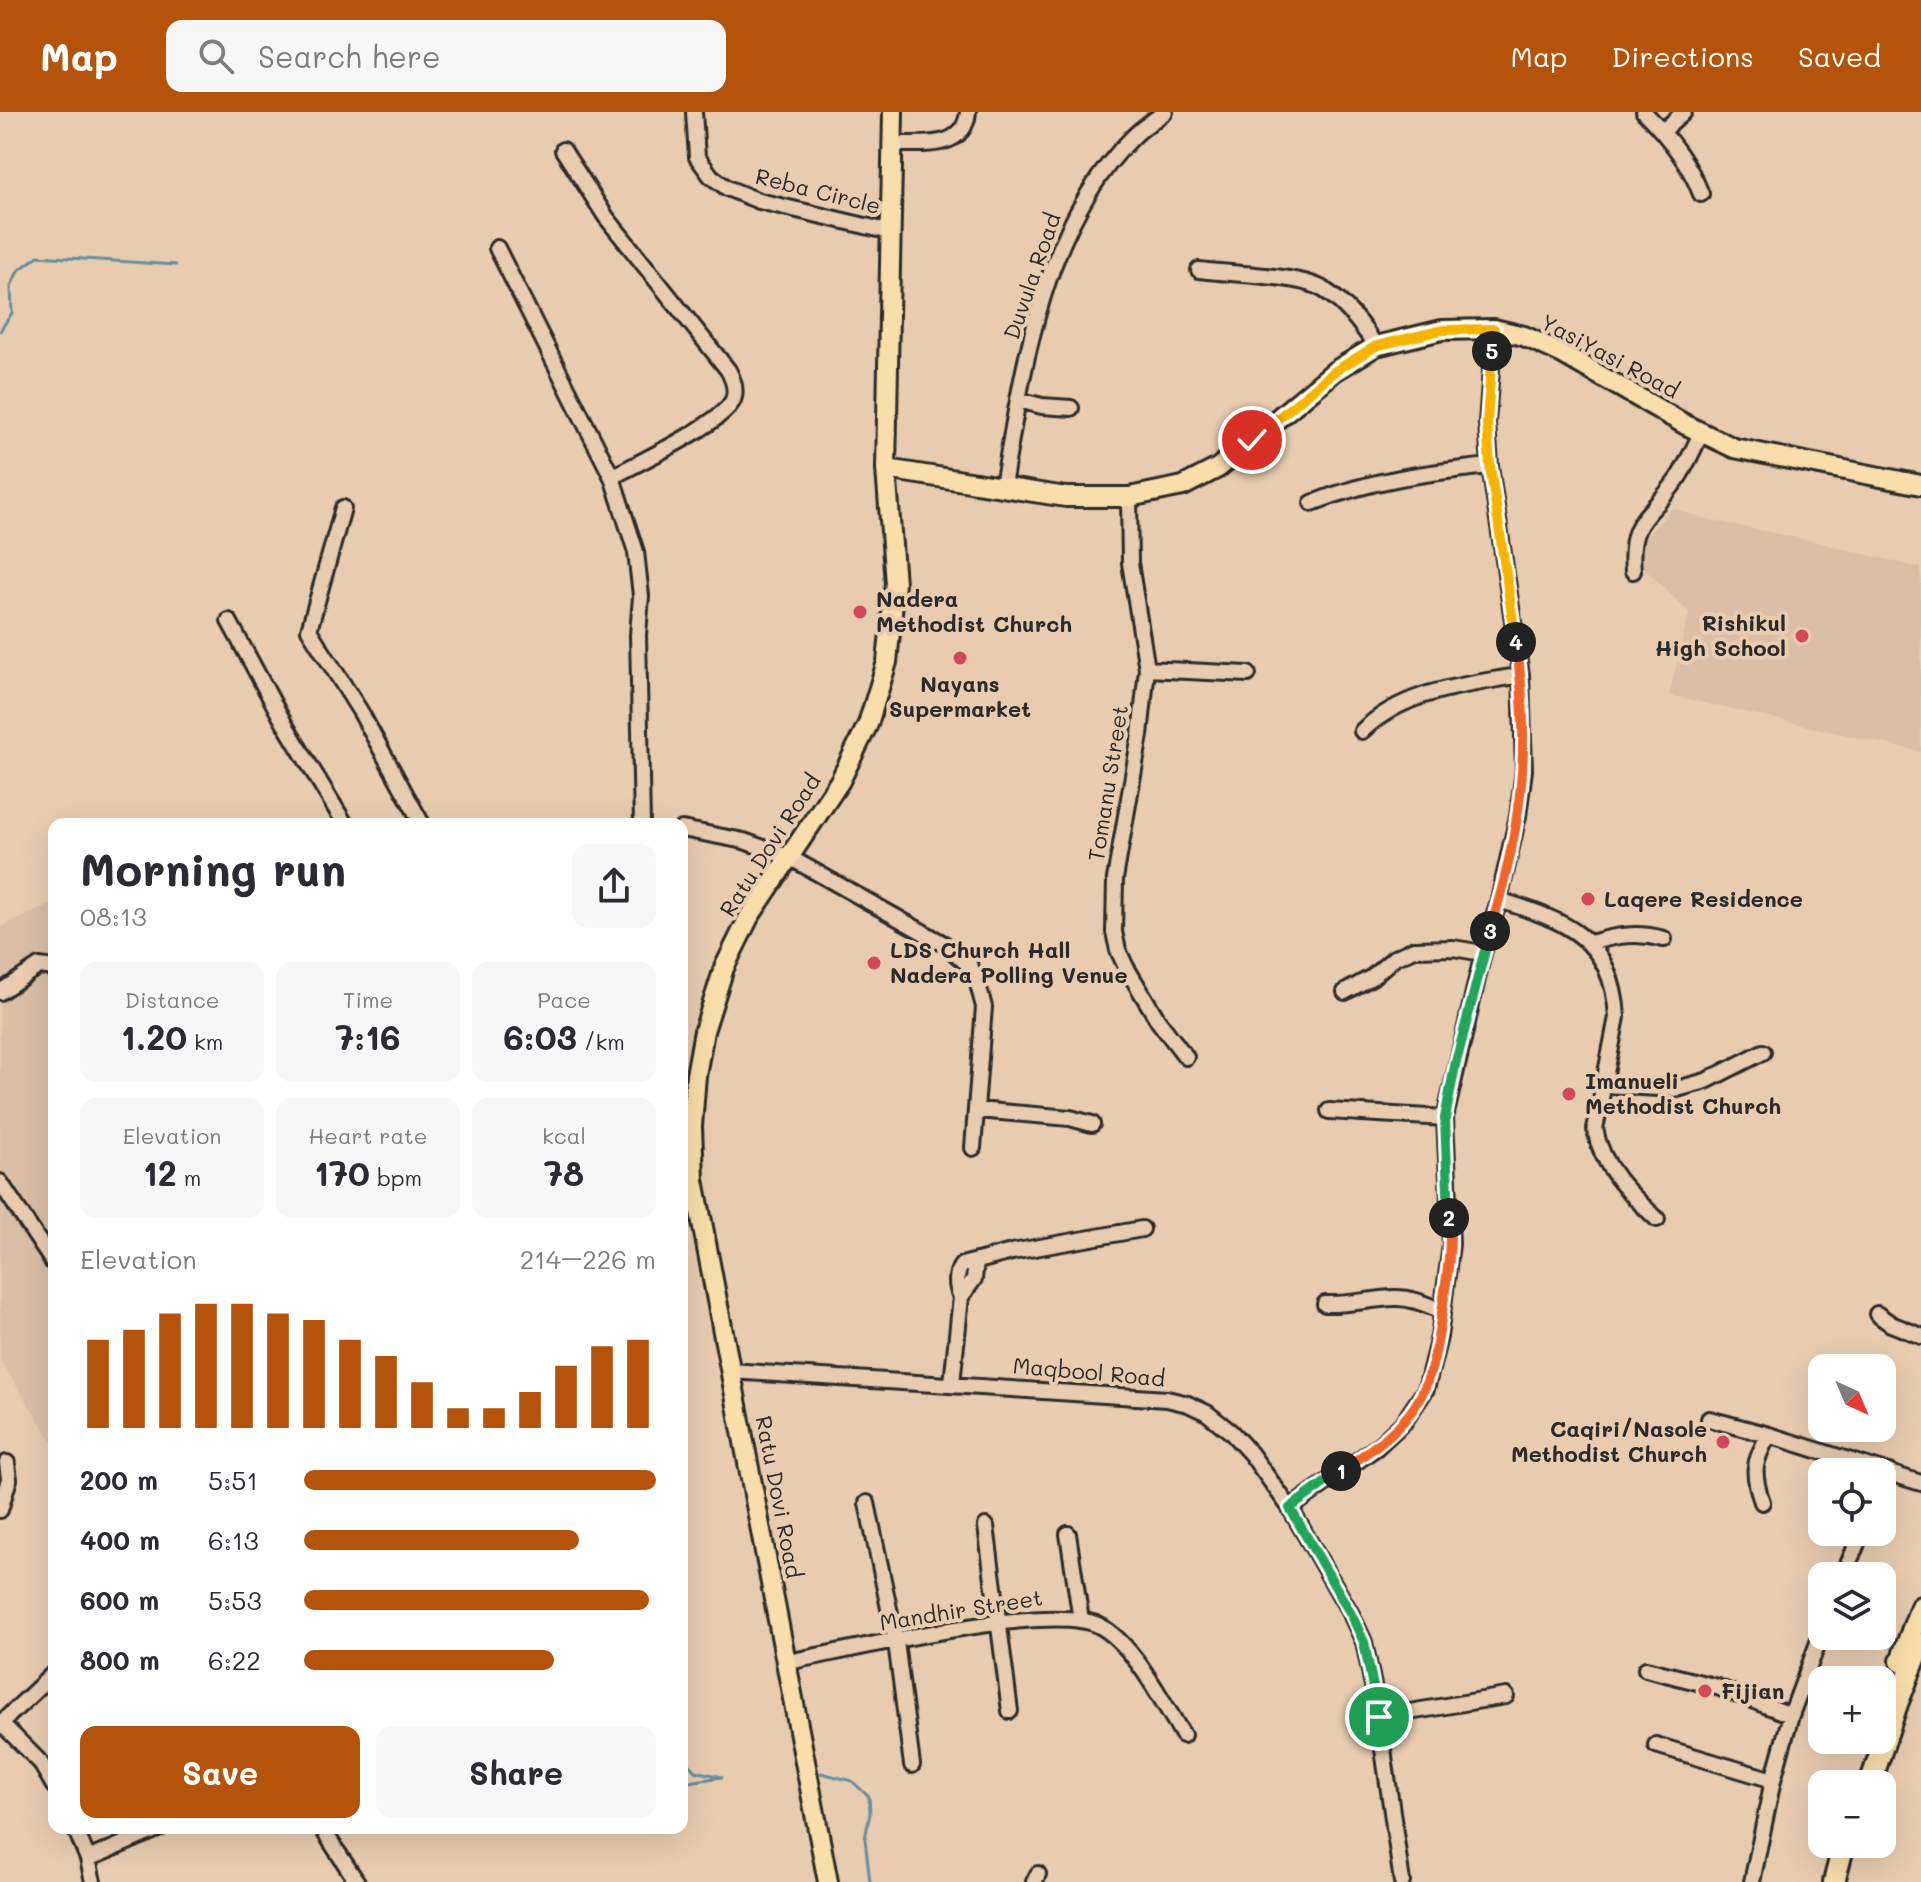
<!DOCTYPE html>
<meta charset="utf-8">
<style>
body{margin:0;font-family:Mali,sans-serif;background:#f7f7f7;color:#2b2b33;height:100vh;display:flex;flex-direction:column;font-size:30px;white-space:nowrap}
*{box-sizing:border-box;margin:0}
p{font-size:26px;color:#7c7c81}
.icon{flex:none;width:44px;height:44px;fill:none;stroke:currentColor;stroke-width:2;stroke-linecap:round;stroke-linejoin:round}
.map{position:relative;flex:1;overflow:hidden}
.panel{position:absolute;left:48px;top:706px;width:640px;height:1016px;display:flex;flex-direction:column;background:#fff;border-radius:16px;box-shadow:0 8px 32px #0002}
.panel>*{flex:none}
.needle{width:52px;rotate:136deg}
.buttons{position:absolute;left:1808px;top:1242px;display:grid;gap:16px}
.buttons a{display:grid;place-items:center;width:88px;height:88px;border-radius:16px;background:#fff;box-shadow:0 8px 32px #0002;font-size:40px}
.pin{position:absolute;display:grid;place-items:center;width:68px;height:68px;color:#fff;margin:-34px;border:4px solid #fff;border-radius:50%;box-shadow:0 2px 8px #0007}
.km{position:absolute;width:40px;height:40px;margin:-20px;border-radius:50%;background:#222;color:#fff;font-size:22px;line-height:40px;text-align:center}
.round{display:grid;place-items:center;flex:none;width:84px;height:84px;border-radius:16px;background:#f7f7f7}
.overview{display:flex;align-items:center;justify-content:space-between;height:136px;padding:0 32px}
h1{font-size:44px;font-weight:700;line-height:60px}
.figures{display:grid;grid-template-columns:repeat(3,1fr);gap:12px;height:136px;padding:8px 32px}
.figures div{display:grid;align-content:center;border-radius:16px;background:#f7f7f7;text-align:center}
.figures b{font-size:34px;font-weight:700}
.figures small{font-size:22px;font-weight:400}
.figures p{font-size:22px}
.chart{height:224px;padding:16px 32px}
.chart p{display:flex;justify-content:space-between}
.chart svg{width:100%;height:144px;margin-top:8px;stroke:#b45309;stroke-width:6}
.primary-button{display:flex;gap:16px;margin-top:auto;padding:16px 32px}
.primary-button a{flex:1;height:92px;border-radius:16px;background:#b45309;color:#fff;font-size:32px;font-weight:700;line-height:92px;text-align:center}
.primary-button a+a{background:#f7f7f7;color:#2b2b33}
ul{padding:0 32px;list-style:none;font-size:26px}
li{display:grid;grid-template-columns:128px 96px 1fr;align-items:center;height:60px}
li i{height:20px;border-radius:10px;background:#b45309}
header{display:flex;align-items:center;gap:48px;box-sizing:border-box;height:112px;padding:0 40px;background:#b45309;color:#fff}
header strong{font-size:38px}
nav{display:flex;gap:44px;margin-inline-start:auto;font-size:28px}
.search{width:560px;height:72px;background:#f7f7f7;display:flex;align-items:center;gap:20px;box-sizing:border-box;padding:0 28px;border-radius:16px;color:#7c7c81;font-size:30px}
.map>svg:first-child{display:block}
.built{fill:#dbbea6}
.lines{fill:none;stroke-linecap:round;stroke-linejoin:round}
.stream{stroke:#64909e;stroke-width:3}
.minor-casing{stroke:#2b2b2b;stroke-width:20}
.major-casing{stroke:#2b2b2b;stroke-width:24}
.highway-casing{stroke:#2b2b2b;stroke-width:26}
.minor{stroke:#e9ccb0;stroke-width:14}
.major{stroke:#f9deab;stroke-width:18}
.highway{stroke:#f9deab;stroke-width:20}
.split-1-casing{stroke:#fff;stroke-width:16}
.split-2-casing{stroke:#fff;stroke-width:16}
.split-3-casing{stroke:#fff;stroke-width:16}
.split-4-casing{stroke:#fff;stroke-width:16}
.split-5-casing{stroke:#fff;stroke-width:16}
.split-6-casing{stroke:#fff;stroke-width:16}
.split-1{stroke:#22a559;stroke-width:10}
.split-2{stroke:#f0652b;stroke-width:10}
.split-3{stroke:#22a559;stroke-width:10}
.split-4{stroke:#f0652b;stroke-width:10}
.split-5{stroke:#f5b400;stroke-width:10}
.split-6{stroke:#f5b400;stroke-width:10}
.poi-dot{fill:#d1495b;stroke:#e9ccb0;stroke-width:3}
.labels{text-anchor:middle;stroke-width:8;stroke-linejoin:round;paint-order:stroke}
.street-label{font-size:22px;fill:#2b2b2b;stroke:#e9ccb0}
.poi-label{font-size:22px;font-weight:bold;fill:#2b2b2b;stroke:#e9ccb0;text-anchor:start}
</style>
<header>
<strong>Map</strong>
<div class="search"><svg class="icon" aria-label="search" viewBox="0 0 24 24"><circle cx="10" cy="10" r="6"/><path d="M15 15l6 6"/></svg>Search here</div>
<nav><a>Map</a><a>Directions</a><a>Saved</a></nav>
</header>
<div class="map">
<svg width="1921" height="1770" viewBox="0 0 1921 1770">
<rect width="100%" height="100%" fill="#e9ccb0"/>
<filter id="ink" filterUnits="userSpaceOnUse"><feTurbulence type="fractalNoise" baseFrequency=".0125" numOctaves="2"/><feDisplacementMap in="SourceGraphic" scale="16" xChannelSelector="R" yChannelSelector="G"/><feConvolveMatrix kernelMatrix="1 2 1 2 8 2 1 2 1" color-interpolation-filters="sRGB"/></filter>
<g filter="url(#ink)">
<path class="built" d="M 1673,396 L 1709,408 L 1804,427 L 1921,456 L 1921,640 L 1669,583 L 1689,501 L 1640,452 L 1643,428 Z
M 54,791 L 54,1332 L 0,1248 L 0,815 Z"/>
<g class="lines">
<path class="stream" d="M 0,219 L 12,201 L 11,174 L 18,159 L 38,144 L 176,153
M 682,1645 L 695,1659 L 722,1665 L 682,1671
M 821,1661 L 852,1669 L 869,1685 L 870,1701 L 865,1727 L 870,1770"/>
<g class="minor-casing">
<path id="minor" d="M 694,0 L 697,45 L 711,64 L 727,76 L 759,89 L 891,120
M 1644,0 C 1668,24 1689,50 1701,82
M 1663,19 L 1684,0
M 892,32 C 922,31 964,39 968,0
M 563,38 L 606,105 L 728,258 C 733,267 737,278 733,288 C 722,312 637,351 612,365
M 497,136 L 612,365 L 636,440 L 641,484 L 638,523 L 642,712
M 1199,158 C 1229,162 1297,163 1321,176 C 1345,190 1361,212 1376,234
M 1018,288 L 1042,294 L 1071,296
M 1003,374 C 1023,256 1043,114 1132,26 C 1141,16 1154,8 1165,0
M 1129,385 L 1130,451 L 1147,557 L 1140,623 L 1115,767 L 1114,820 L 1118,838 L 1126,855 L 1159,910 L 1186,945
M 1312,391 C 1373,367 1425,361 1490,354
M 343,396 L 309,518 L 360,599 L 422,712
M 1633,459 C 1628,404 1652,405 1678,366 C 1687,352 1694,336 1701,321
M 229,509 L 284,611 L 345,712
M 1147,557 L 1248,562
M 1362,619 C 1406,577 1464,574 1521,563
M 682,717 L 744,729 L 789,745 L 944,832 L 970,854 L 976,865 L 984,895 L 973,1036
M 1499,788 C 1566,809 1612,825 1617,905 L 1595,1017 C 1602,1056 1629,1081 1657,1107
M 1591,831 C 1616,823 1638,820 1664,827
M 0,880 L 39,854 L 54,856
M 1345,880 L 1372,865 L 1394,846 L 1414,837 L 1453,836 L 1483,841
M 1604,973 L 1677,977 L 1706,969 L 1763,940
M 977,998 L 1070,1006 L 1092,1012
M 1329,999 L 1445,1006
M 0,1070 L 54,1152
M 961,1185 L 974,1167 L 976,1149
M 1325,1192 C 1349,1193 1370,1187 1394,1186 C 1411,1185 1427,1193 1442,1199
M 1877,1202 L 1891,1212 L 1921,1224
M 730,1259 L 1167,1287 L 1188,1292 L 1207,1301 L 1231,1320 L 1251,1342 L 1290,1396 L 1351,1502 L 1364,1530 L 1376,1588 L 1402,1770
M 952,1271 L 961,1185 C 956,1175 955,1162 962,1153 L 1012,1140 L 1142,1117
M 1709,1307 L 1769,1323 L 1921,1371
M 1882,1375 L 1889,1360
M 1762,1390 C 1752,1361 1753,1350 1769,1323
M 867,1391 L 896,1530 L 912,1653
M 1290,1396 L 1377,1335 L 1404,1310 L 1426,1277 L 1439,1225 L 1451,1132 L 1445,1006 L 1483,841 L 1499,788 L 1518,704 L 1524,658 L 1521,563 L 1490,354 L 1487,311 L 1494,217
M 0,1398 L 9,1367 L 7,1351
M 986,1414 L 1010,1599
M 1068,1422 L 1081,1508
M 1843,1464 L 1862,1420
M 787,1550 C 848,1539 1049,1489 1098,1513 C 1133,1530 1163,1591 1183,1623
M 1646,1557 L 1717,1575 L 1791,1603
M 1379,1605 L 1506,1584
M 0,1610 L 40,1650 L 54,1674
M 0,1612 L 54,1561
M 1656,1633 L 1773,1668
M 75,1716 L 88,1747 L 93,1770
M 322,1716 L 357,1770
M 88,1747 L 160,1716
M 1034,1770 L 1038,1762
M 1752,1770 L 1773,1668 L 1791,1603 L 1822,1520"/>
</g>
<g class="major-casing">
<path id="major" d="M 886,357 L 1066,385 L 1129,385 L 1183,374 L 1218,356 L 1335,259 L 1376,234 L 1442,218 L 1494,217 L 1524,224 L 1561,241 L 1686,313 L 1734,336 L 1921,373
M 828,1770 L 694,1068 L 692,1014 L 696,963 L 704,919 L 724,856 L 749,805 L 840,669 L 868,612 L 887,550 L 895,471 L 886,357 L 893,0"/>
</g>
<g class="highway-casing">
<path id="highway" d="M 1901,1549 L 1921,1495
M 1870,1672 L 1897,1592 L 1921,1532
M 1834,1770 L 1844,1732"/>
</g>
<use href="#minor" class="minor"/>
<use href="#major" class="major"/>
<use href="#highway" class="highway"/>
</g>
</g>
<g class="lines" filter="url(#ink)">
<g class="split-1-casing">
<path id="split-1" d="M 1341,1359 L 1290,1396 L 1351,1502 L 1364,1530 L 1379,1605"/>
</g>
<g class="split-2-casing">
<path id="split-2" d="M 1341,1359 C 1420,1305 1430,1288 1443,1193 C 1447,1163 1452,1136 1449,1106"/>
</g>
<g class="split-3-casing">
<path id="split-3" d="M 1449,1106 L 1445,1006 L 1455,954 L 1490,819"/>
</g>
<g class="split-4-casing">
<path id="split-4" d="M 1490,819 C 1521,718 1532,636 1516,530"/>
</g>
<g class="split-5-casing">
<path id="split-5" d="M 1492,239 L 1487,311 L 1490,354 L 1516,530"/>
</g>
<g class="split-6-casing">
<path id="split-6" d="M 1252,328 L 1335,259 L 1376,234 L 1442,218 L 1494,217 L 1492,239"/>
</g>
<use href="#split-1" class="split-1"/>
<use href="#split-2" class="split-2"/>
<use href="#split-3" class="split-3"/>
<use href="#split-4" class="split-4"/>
<use href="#split-5" class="split-5"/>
<use href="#split-6" class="split-6"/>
</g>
<g class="poi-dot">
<circle cx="860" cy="500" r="8"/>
<circle cx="1802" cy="524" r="8"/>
<circle cx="960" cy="546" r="8"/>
<circle cx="1588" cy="787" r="8"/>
<circle cx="874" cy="851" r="8"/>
<circle cx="1569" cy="982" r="8"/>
<circle cx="1723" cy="1330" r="8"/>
<circle cx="1705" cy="1579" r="8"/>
</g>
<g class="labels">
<g class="street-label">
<text transform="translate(818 79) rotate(14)" y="8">Reba Circle</text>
<text transform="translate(1032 164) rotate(-71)" y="8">Duvula Road</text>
<text transform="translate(1610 244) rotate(28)" y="8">YasiYasi Road</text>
<text transform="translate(1108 671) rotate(-81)" y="8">Tomanu Street</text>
<text transform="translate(770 733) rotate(-57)" y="8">Ratu Dovi Road</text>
<text transform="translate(1089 1260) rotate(5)" y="8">Maqbool Road</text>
<text transform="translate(779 1385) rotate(79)" y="8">Ratu Dovi Road</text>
<text transform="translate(961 1498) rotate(-9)" y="8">Mandhir Street</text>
</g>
<g class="poi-label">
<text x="876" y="495">Nadera<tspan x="876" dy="25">Methodist Church</tspan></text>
<text x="1786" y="519" text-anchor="end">Rishikul<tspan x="1786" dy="25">High School</tspan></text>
<text x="960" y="580" text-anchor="middle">Nayans<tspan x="960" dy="25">Supermarket</tspan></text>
<text x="1604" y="795">Laqere Residence</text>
<text x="890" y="846">LDS Church Hall<tspan x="890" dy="25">Nadera Polling Venue</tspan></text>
<text x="1585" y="977">Imanueli<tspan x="1585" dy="25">Methodist Church</tspan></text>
<text x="1707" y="1325" text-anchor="end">Caqiri/Nasole<tspan x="1707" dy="25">Methodist Church</tspan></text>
<text x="1721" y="1587">Fijian</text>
</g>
</g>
</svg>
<div class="buttons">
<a><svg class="needle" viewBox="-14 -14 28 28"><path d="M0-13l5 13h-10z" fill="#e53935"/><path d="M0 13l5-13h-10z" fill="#7c7c81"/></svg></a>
<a><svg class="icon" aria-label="locate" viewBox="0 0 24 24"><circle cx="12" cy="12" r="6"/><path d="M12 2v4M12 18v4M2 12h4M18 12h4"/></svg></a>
<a><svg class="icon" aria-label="layers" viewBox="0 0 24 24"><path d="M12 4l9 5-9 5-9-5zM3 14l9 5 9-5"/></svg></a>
<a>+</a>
<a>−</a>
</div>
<div class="pin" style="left:1379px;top:1605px;background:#1e9e55"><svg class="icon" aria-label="arrive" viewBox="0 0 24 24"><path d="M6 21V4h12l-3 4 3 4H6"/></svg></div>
<div class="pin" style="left:1252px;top:328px;background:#d93025"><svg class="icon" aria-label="check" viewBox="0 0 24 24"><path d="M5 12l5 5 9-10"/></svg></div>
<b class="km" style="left:1341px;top:1359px">1</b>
<b class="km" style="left:1449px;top:1106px">2</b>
<b class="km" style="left:1490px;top:819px">3</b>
<b class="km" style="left:1516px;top:530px">4</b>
<b class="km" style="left:1492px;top:239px">5</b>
<section class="panel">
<div class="overview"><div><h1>Morning run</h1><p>08:13</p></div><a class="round"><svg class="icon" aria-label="share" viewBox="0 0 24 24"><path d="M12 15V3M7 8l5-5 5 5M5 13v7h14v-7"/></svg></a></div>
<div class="figures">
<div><p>Distance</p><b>1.20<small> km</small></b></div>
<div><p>Time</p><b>7:16</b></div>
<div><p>Pace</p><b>6:03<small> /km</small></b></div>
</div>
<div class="figures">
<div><p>Elevation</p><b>12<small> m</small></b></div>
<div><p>Heart rate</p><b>170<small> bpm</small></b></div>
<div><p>kcal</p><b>78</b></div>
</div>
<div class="chart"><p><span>Elevation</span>214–226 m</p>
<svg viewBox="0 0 160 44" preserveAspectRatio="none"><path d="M5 44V17M15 44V14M25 44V9M35 44V6M45 44V6M55 44V9M65 44V11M75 44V17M85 44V22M95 44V30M105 44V38M115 44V38M125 44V33M135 44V25M145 44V19M155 44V17"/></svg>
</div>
<ul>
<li><b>200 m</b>5:51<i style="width:100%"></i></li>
<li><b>400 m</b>6:13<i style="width:78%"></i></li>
<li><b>600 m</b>5:53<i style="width:98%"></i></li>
<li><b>800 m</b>6:22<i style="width:71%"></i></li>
</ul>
<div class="primary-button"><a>Save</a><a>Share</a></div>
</section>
</div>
